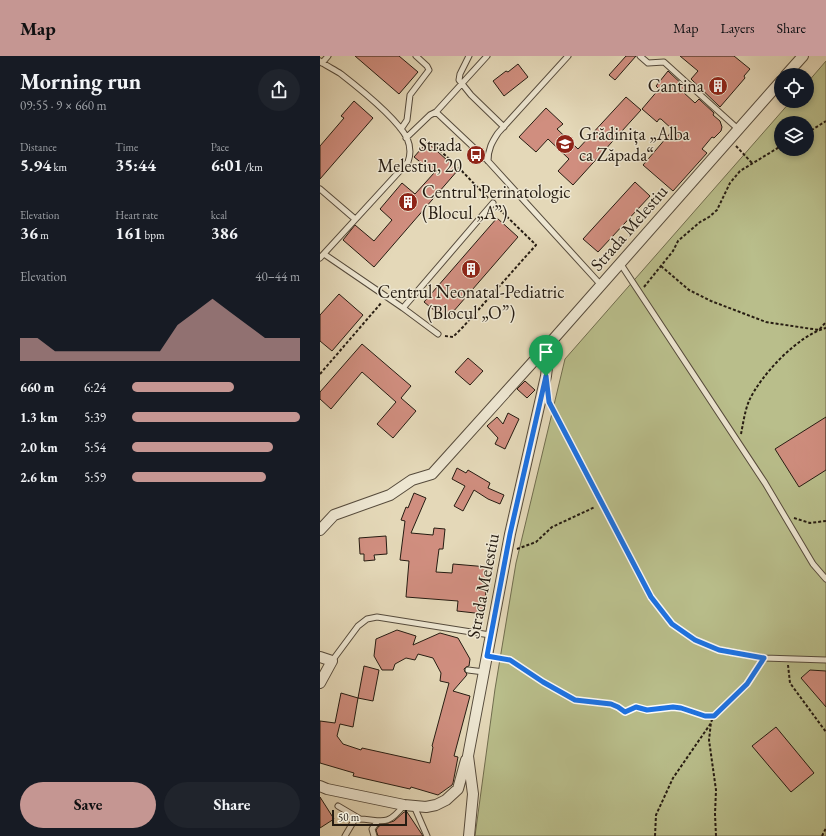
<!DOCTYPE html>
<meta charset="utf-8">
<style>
body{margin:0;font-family:"EB Garamond",serif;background:#20242c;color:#f1f3f6;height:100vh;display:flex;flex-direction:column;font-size:15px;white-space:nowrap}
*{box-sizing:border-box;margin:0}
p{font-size:13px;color:#9ea1a6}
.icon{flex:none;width:22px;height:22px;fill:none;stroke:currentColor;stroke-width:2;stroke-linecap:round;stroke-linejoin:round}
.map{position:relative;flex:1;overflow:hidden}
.sheet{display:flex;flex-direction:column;background:#171b24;width:320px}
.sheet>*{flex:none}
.controls{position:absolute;left:454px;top:12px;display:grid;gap:8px}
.controls a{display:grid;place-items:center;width:40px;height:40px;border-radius:50%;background:#171b24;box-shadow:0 2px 6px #0003;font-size:20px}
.scale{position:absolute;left:12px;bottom:10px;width:75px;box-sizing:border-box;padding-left:4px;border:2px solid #261c12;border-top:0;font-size:11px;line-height:14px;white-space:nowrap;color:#261c12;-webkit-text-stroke:3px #ede6d1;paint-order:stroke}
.pin{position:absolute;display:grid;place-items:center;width:34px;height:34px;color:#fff;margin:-41px -17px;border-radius:50% 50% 50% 0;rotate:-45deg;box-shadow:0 0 4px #0007}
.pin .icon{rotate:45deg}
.round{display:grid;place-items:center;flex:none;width:42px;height:42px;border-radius:21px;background:#20242c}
.head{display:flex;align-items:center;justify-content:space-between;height:68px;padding:0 20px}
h1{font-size:22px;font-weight:700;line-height:30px}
.figures{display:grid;grid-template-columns:repeat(3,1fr);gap:6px;height:68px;padding:4px 20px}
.figures div{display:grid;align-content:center}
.figures b{font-size:17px;font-weight:700}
.figures small{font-size:11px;font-weight:400}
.figures p{font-size:11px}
.chart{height:112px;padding:8px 20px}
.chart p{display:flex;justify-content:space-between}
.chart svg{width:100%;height:72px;margin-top:4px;fill:#c59692;opacity:.7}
.cta{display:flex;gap:8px;margin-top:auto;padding:8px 20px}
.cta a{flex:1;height:46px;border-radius:24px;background:#c59692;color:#111;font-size:16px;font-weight:700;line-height:46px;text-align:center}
.cta a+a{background:#20242c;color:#f1f3f6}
ul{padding:0 20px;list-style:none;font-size:13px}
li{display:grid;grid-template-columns:64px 48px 1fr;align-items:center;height:30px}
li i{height:10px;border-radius:5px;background:#c59692}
header{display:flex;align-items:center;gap:24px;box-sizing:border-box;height:56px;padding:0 20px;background:#c59692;color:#111}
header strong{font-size:19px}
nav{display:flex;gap:22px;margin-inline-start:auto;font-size:14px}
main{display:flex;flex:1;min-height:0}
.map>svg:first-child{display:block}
.green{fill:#b9be8b;stroke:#706d4e;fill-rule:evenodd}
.building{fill:#d08e7f;stroke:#261c12}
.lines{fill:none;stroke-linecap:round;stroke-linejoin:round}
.service-casing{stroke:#564b3c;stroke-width:7}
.minor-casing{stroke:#564b3c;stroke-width:12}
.path{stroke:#261c12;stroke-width:2;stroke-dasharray:3 2;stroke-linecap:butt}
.service{stroke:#ede6d1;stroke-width:5}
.minor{stroke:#ede6d1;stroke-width:10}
.route-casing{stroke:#fff;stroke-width:8}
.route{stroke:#1a73e8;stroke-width:5}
.labels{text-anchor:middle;stroke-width:3;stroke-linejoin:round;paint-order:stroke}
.poi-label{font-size:18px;fill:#261c12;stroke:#ede6d1;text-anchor:end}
.street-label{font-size:18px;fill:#261c12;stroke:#ede6d1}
</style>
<header>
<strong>Map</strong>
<nav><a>Map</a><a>Layers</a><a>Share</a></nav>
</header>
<main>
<section class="sheet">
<div class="head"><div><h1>Morning run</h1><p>09:55 · 9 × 660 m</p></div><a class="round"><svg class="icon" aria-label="share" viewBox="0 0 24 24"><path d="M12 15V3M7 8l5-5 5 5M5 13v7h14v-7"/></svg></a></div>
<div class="figures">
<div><p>Distance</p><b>5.94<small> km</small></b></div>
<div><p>Time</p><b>35:44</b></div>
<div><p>Pace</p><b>6:01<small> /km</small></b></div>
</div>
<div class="figures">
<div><p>Elevation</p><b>36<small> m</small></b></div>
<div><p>Heart rate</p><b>161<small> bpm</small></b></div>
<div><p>kcal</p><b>386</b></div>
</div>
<div class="chart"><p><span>Elevation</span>40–44 m</p>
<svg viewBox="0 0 160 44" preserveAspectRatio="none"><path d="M0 44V30L10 30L20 38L30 38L40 38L50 38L60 38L70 38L80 38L90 22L100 14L110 6L120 14L130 22L140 30L150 30L160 30V44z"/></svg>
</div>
<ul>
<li><b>660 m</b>6:24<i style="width:61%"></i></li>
<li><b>1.3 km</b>5:39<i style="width:100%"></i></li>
<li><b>2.0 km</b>5:54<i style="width:84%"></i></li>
<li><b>2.6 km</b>5:59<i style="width:80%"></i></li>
</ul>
<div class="cta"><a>Save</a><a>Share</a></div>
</section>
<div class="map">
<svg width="506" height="780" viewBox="0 0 506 780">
<rect width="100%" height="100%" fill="#e4d8b8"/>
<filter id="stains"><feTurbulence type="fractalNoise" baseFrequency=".005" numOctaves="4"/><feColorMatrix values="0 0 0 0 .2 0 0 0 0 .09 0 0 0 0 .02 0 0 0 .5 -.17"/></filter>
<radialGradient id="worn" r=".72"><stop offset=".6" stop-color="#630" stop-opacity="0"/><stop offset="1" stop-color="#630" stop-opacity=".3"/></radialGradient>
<path class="green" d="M 506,5 L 506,780 L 155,780 L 175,633 L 196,507 L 245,303 L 471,45 L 487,45 L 487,27 ZM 461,67 L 487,67 L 487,93 L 461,93 Z"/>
<path class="building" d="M 35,0 L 79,0 L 98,16 L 79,38 Z
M 306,0 L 316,0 L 295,24 L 289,19 Z
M 360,0 L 414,0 L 430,13 L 424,20 L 425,22 L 400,51 L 371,23 L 378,15 Z
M 198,8 L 208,21 L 184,40 L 173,25 L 186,15 L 188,16 Z
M 348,15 L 366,32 L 363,36 L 375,47 L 379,43 L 394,57 L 393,59 L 400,65 L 402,71 L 401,75 L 394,82 L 392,81 L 382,93 L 387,97 L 353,135 L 323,109 L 353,74 L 341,63 L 339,63 L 337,66 L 322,53 L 339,33 L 336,30 Z
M 306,41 L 321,54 L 253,129 L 238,115 L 249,103 L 228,83 L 216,96 L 199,81 L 226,52 L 243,68 L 237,73 L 258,93 Z
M 34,45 L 53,62 L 0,123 L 0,90 L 24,62 L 21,60 Z
M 107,86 L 138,114 L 54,211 L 23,184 L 35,169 L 54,185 L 72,164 L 60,153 L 82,127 L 95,138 L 114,117 L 94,101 Z
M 315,126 L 330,140 L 278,196 L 263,183 Z
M 177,162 L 198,181 L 126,264 L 104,246 Z
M 19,238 L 43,259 L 12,295 L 0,285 L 0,259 Z
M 42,288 L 91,330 L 81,342 L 96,355 L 73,382 L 57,368 L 76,346 L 42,316 L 11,353 L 0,343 L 0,336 Z
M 148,302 L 163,315 L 150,329 L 135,316 Z
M 205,325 L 215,334 L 207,342 L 197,333 Z
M 188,357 L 199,363 L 185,393 L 175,388 L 178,382 L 167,370 L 177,361 L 183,368 Z
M 506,361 L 506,414 L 479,431 L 455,393 Z
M 137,412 L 146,417 L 148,414 L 170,427 L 168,432 L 184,439 L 180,448 L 168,443 L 154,434 L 143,455 L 134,450 L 145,430 L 132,423 Z
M 94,437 L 106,442 L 91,477 L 113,479 L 114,472 L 125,473 L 123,493 L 119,493 L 116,516 L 132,517 L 133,508 L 168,511 L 164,558 L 137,555 L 138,545 L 86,541 L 89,505 L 80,504 L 85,465 L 81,464 L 86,451 L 88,452 Z
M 66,480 L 67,498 L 54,499 L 55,504 L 44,505 L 44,498 L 40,498 L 39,482 Z
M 77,574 L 96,580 L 93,589 L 120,577 L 138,582 L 150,603 L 149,610 L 146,611 L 144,613 L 145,616 L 147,618 L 146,620 L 133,635 L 150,640 L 134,700 L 138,701 L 133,727 L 132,729 L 118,739 L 91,731 L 90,733 L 33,720 L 34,717 L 0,707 L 0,665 L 15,667 L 21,637 L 38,642 L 33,671 L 20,668 L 17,680 L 23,688 L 41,694 L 42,692 L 110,707 L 113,691 L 112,690 L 129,627 L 120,625 L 121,617 L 113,602 L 98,598 L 95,604 L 86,602 L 75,608 L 73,614 L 62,614 L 54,600 L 56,583 Z
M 44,610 L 59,614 L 53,645 L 38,642 Z
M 490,614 L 506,615 L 506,651 L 481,622 Z
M 456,671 L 494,717 L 471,736 L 432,690 Z
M 0,741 L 14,763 L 0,772 Z
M 84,756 L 87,756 L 103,780 L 58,780 L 56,774 L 59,770 L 74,765 Z"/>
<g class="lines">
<g class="service-casing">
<path id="service" d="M 149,0 L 140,18 L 139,24 L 151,39 L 184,71
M 320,0 L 328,7 L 344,6 L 418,73
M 0,5 C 6,10 14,13 21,18 C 39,32 77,63 87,82 C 90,89 91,98 88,106 L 0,202
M 2,7 L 8,0
M 116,56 L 167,0
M 81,73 L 87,64 L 90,39 L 109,14 L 107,10 L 96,0
M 86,82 L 110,59 L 116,56 L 168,105 L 281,229
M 168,105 C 168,93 172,86 178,77 L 248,0
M 0,133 L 35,163
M 4,198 L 83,252 L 118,278
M 300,207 L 445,427 L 493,508 L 506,523
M 83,252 L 173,147
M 227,329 L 229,346 L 269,423 L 331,541 L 352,568 L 375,584 L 399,594 L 444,602 L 506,604
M 12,605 L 38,570 L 47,563 L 57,561 L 170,579
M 148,614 L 164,616
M 18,750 L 40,763
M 94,750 L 107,780
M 25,780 L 35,763 C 60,762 65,774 84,749
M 54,780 L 52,773 L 57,766"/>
</g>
<g class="minor-casing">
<path id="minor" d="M 466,19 L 483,0
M 0,474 L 14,459 L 70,439 L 92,424 L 112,418 L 230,287 L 461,25
M 0,601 L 12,605 L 0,627
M 0,730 L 7,733 L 84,749 L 106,751 L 116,749 L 126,744 L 138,733 L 146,704
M 149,780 L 153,738 L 148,700 L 190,478 L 226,320 L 230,287"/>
</g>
<path class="path" d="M 487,77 L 506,65
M 416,90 L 432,107
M 116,91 L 136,109 L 168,142
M 341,210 L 369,234 L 391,245 L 446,266 L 499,274 L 506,266
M 324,231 L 353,195 L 358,185 L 380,166 L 389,161 L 397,154 L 410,127 L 420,115 L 461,90
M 125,280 L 133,281 L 143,271 L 216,189 L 177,151
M 0,318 L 62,246
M 421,378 C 423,368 425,354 429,345 C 440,320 478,279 506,272
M 474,462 L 490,467 L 506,465
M 197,493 L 216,486 L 232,471 L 275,451
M 176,601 L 190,604 L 223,626 L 255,644 L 291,648 L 298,651 L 305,656 L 316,651 L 327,654 L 353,651 L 361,652 L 385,660 L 394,660
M 468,609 L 470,627 L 506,676
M 335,780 L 336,759 L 353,722 L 391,667
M 396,780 L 395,758 L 396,734 L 389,684 L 391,666 L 394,660 L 427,628 L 440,608
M 502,780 L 506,772"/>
<use href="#service" class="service"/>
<use href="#minor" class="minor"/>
</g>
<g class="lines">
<g class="route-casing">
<path id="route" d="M 226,320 L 229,346 L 331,541 L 352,568 L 375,584 L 399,594 L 444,602 L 427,628 L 394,660 L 385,660 L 361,652 L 353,651 L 327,654 L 316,651 L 305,656 L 298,651 L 291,648 L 255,644 L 223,626 L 190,604 L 167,600 L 190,478 Z"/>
</g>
<use href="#route" class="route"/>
</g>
<defs>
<g id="building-disc" transform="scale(1)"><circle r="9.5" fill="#8f2418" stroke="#ede6d1"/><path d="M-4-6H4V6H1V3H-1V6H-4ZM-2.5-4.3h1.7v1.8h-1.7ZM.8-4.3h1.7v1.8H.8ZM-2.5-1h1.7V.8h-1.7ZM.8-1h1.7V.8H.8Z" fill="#fff"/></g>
<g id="school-disc" transform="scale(1)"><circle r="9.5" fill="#8f2418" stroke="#ede6d1"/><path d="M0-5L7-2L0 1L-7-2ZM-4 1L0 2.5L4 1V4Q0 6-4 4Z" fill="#fff"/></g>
<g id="bus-disc" transform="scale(1)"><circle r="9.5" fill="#8f2418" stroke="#ede6d1"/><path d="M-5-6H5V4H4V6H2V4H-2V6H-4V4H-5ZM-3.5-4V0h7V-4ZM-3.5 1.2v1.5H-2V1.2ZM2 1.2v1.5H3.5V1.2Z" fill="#fff"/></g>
</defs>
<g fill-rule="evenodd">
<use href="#building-disc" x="398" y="30"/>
<use href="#school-disc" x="245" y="88"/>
<use href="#bus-disc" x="156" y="99"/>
<use href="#building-disc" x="88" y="146"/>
<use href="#building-disc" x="151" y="213"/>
</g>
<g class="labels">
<g class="poi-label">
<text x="384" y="36">Cantina</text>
<text x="259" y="84" text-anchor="start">Grădinița „Alba<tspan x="259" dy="21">ca Zăpada“</tspan></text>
<text x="142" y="95">Strada<tspan x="142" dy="21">Melestiu, 20</tspan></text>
<text x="102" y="142" text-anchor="start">Centrul Perinatologic<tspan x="102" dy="21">(Blocul „A”)</tspan></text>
<text x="151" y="242" text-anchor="middle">Centrul Neonatal-Pediatric<tspan x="151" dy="21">(Blocul „O”)</tspan></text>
</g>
<g class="street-label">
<text transform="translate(309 172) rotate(-49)" y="6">Strada Melestiu</text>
<text transform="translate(163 530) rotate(-79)" y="6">Strada Melestiu</text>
</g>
</g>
<rect width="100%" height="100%" filter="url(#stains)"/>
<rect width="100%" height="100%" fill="url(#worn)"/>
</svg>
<div class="controls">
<a><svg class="icon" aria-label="locate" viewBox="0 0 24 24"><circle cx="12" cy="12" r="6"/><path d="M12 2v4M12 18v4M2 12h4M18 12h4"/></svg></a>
<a><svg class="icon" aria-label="layers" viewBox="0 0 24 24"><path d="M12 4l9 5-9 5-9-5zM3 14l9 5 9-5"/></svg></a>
</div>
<div class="scale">50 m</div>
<div class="pin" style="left:226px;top:320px;background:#1e9e55"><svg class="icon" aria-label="arrive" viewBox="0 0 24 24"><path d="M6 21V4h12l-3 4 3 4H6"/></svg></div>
</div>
</main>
